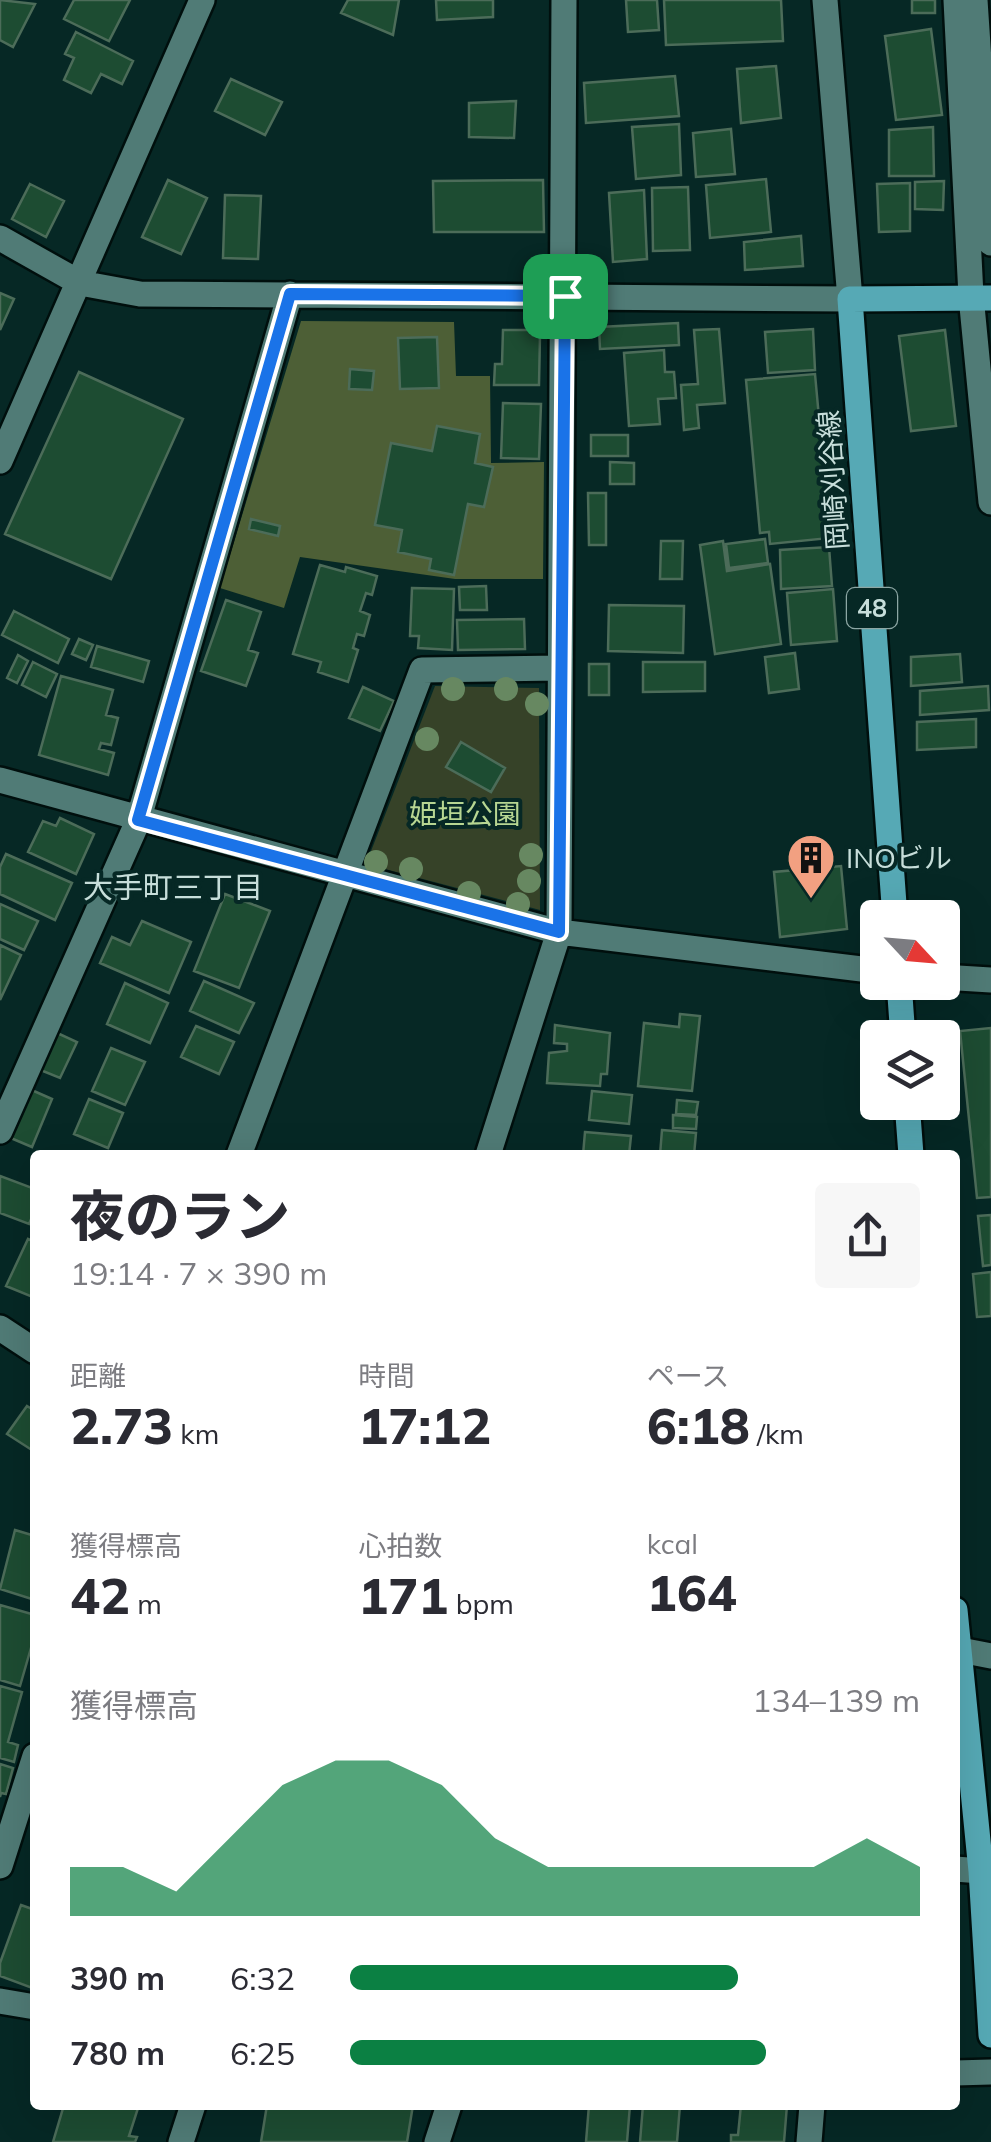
<!DOCTYPE html>
<html lang="ja">
<meta charset="utf-8">
<style>
body{margin:0;font-family:Mulish,"Noto Sans JP",sans-serif;background:#f7f7f7;color:#2b2b33;height:100vh;display:flex;flex-direction:column;font-size:38px;white-space:nowrap}
*{box-sizing:border-box;margin:0}
p{font-size:32px;color:#7c7c81}
.icon{flex:none;width:55px;height:55px;fill:none;stroke:currentColor;stroke-width:2;stroke-linecap:round;stroke-linejoin:round}
.map{position:relative;flex:1;overflow:hidden}
.sheet{position:absolute;left:30px;top:1150px;width:930px;height:960px;display:flex;flex-direction:column;background:#fff;border-radius:10px;box-shadow:0 10px 40px #0002}
.sheet>*{flex:none}
.needle{width:65px;rotate:116deg}
.controls{position:absolute;left:860px;top:900px;display:grid;gap:20px}
.controls a{display:grid;place-items:center;width:100px;height:100px;border-radius:10px;background:#fff;box-shadow:0 10px 40px #0002;font-size:50px}
.pin{position:absolute;display:grid;place-items:center;width:85px;height:85px;color:#fff;margin:-42px;border-radius:20px;box-shadow:0 5px 15px #0006}
.round{display:grid;place-items:center;flex:none;width:105px;height:105px;border-radius:10px;background:#f7f7f7}
.overview{display:flex;align-items:center;justify-content:space-between;height:170px;padding:0 40px}
h1{font-size:55px;font-weight:800;line-height:75px}
.stats{display:grid;grid-template-columns:repeat(3,1fr);gap:15px;height:170px;padding:10px 40px}
.stats div{display:grid;align-content:center}
.stats b{font-size:50px;font-weight:800}
.stats small{font-size:28px;font-weight:400}
.stats p{font-size:28px}
.chart{height:280px;padding:20px 40px}
.chart p{display:flex;justify-content:space-between}
.chart svg{width:100%;height:180px;margin-top:10px;fill:#0b8043;opacity:.7}
ul{padding:0 40px;list-style:none;font-size:32px}
li{display:grid;grid-template-columns:160px 120px 1fr;align-items:center;height:75px}
li i{height:25px;border-radius:12px;background:#0b8043}
.map>svg:first-child{display:block}
.green{fill:#364228}
.forest{fill:#4d5f36}
.building{fill:#1d4c32;stroke:#4c6c59;stroke-width:2.5}
.lines{fill:none;stroke-linecap:round;stroke-linejoin:round}
.minor-casing{stroke:#000f0d;stroke-width:30}
.major-casing{stroke:#000f0d;stroke-width:30}
.minor{stroke:#507b76;stroke-width:25}
.major{stroke:#56a9b5;stroke-width:25}
.tree{fill:#678861}
.route-casing{stroke:#fff;stroke-width:20}
.route{stroke:#1a73e8;stroke-width:12}
.labels{text-anchor:middle;stroke-width:8;stroke-linejoin:round;paint-order:stroke}
.shield{fill:#062825;stroke:#8da7a4;stroke-width:2.5}
.shield-label{font-size:25px;font-weight:bold;fill:#c7deda}
.street-label{font-size:28px;fill:#c7deda;stroke:#062825}
.park-label{font-size:28px;fill:#b7d692;stroke:#062825}
.poi-label{font-size:28px;fill:#c7deda;stroke:#062825;text-anchor:start}
.neighbourhood-label{font-size:30px;fill:#c7deda;stroke:#062825}
</style>
<div class="map">
<svg width="991" height="2142" viewBox="0 0 991 2142">
<rect width="100%" height="100%" fill="#062825"/>
<path class="green" d="M 435,686 L 539,688 L 540,910 L 366,864 Z"/>
<path class="forest" d="M 301,321 L 454,322 L 456,376 L 490,376 L 491,463 L 544,462 L 543,579 L 455,579 L 300,557 L 284,608 L 220,588 Z"/>
<path class="building" d="M 0,0 L 35,4 L 13,47 L 0,40 Z
M 74,0 L 130,0 L 109,41 L 64,19 Z
M 348,0 L 399,0 L 393,35 L 341,13 Z
M 436,0 L 493,0 L 493,17 L 437,20 Z
M 626,0 L 657,0 L 659,30 L 628,32 Z
M 664,0 L 781,0 L 783,41 L 666,45 Z
M 912,0 L 935,0 L 935,13 L 912,13 Z
M 931,29 L 942,115 L 896,120 L 885,36 Z
M 76,32 L 133,61 L 122,84 L 101,74 L 91,93 L 64,80 L 74,58 L 65,54 Z
M 776,66 L 781,118 L 741,123 L 737,69 Z
M 675,76 L 679,116 L 586,123 L 584,83 Z
M 231,79 L 282,102 L 265,135 L 215,111 Z
M 516,101 L 514,138 L 469,137 L 469,103 Z
M 679,124 L 681,175 L 636,179 L 632,127 Z
M 933,127 L 934,176 L 889,176 L 889,130 Z
M 731,129 L 735,174 L 696,177 L 693,133 Z
M 766,179 L 771,232 L 710,238 L 706,185 Z
M 168,180 L 207,198 L 181,254 L 142,237 Z
M 543,180 L 544,232 L 434,232 L 433,181 Z
M 944,181 L 943,210 L 915,209 L 915,182 Z
M 910,183 L 910,231 L 879,232 L 877,184 Z
M 30,184 L 64,201 L 46,237 L 12,219 Z
M 688,187 L 690,250 L 653,251 L 652,188 Z
M 644,190 L 647,259 L 613,262 L 609,193 Z
M 225,195 L 261,196 L 258,259 L 223,258 Z
M 801,236 L 803,266 L 745,270 L 744,242 Z
M 0,293 L 14,299 L 0,330 Z
M 678,323 L 679,345 L 600,349 L 599,327 Z
M 719,329 L 725,403 L 697,405 L 699,428 L 684,430 L 681,385 L 698,384 L 694,330 Z
M 813,329 L 815,370 L 768,373 L 765,332 Z
M 503,330 L 533,330 L 533,335 L 540,335 L 539,385 L 494,385 L 495,364 L 502,364 Z
M 945,330 L 956,426 L 911,431 L 899,336 Z
M 437,337 L 439,388 L 400,389 L 398,338 Z
M 664,350 L 665,372 L 674,372 L 676,398 L 658,399 L 660,424 L 629,426 L 624,353 Z
M 350,369 L 374,371 L 372,390 L 349,389 Z
M 79,372 L 183,419 L 111,579 L 5,534 Z
M 815,374 L 830,538 L 770,544 L 769,532 L 760,533 L 746,380 Z
M 503,403 L 541,404 L 539,459 L 501,458 Z
M 437,426 L 480,434 L 475,463 L 493,467 L 484,507 L 468,504 L 454,575 L 429,570 L 431,559 L 398,552 L 402,530 L 375,525 L 391,443 L 432,451 Z
M 591,435 L 628,435 L 628,456 L 591,456 Z
M 610,462 L 634,463 L 634,484 L 610,484 Z
M 588,493 L 606,493 L 606,545 L 589,545 Z
M 251,519 L 280,526 L 278,536 L 249,529 Z
M 765,539 L 768,563 L 729,568 L 726,544 Z
M 661,541 L 683,541 L 682,579 L 660,579 Z
M 723,541 L 727,571 L 770,564 L 781,644 L 715,654 L 700,545 Z
M 829,547 L 832,586 L 781,589 L 780,550 Z
M 320,565 L 345,572 L 346,567 L 377,576 L 372,595 L 366,593 L 360,611 L 370,615 L 364,636 L 357,634 L 353,648 L 358,650 L 348,682 L 318,672 L 321,662 L 293,654 Z
M 486,586 L 487,610 L 460,610 L 459,587 Z
M 412,588 L 454,589 L 452,650 L 418,648 L 419,636 L 410,636 Z
M 833,589 L 837,641 L 791,645 L 787,593 Z
M 226,600 L 261,612 L 248,650 L 258,653 L 246,686 L 201,671 Z
M 609,605 L 684,606 L 683,653 L 608,651 Z
M 14,611 L 69,639 L 58,663 L 2,635 Z
M 524,619 L 525,649 L 458,650 L 457,620 Z
M 79,639 L 93,645 L 86,660 L 72,654 Z
M 97,646 L 149,661 L 143,682 L 91,667 Z
M 795,653 L 799,689 L 769,693 L 765,657 Z
M 960,654 L 962,682 L 911,686 L 911,657 Z
M 18,655 L 28,661 L 17,683 L 7,678 Z
M 33,662 L 57,674 L 46,697 L 22,685 Z
M 643,662 L 705,662 L 705,691 L 643,692 Z
M 589,664 L 609,664 L 609,695 L 589,695 Z
M 61,676 L 113,690 L 106,715 L 118,718 L 111,745 L 101,743 L 99,749 L 114,753 L 108,775 L 39,755 Z
M 988,686 L 989,710 L 920,715 L 920,691 Z
M 363,687 L 394,701 L 380,731 L 349,718 Z
M 976,719 L 976,747 L 917,750 L 917,722 Z
M 461,742 L 505,768 L 491,792 L 446,767 Z
M 60,818 L 94,834 L 76,874 L 28,852 L 43,821 L 56,826 Z
M 6,854 L 72,883 L 55,920 L 0,894 L 0,867 Z
M 841,866 L 847,929 L 780,937 L 774,872 Z
M 225,894 L 270,911 L 239,988 L 194,971 Z
M 0,904 L 38,921 L 24,950 L 0,939 Z
M 142,921 L 191,942 L 169,993 L 100,963 L 112,937 L 130,945 Z
M 0,945 L 21,955 L 0,1000 Z
M 204,981 L 254,1003 L 239,1033 L 190,1011 Z
M 125,983 L 168,1003 L 150,1043 L 107,1024 Z
M 680,1014 L 700,1016 L 692,1091 L 638,1086 L 644,1023 L 679,1027 Z
M 555,1025 L 610,1033 L 607,1074 L 601,1074 L 600,1086 L 547,1083 L 549,1053 L 567,1051 L 567,1044 L 554,1043 Z
M 196,1026 L 234,1042 L 219,1074 L 181,1057 Z
M 991,1028 L 991,1197 L 977,1198 L 960,1031 Z
M 55,1032 L 77,1042 L 60,1078 L 38,1069 Z
M 111,1048 L 145,1062 L 125,1105 L 92,1091 Z
M 27,1088 L 52,1099 L 32,1147 L 6,1136 Z
M 592,1091 L 632,1095 L 629,1124 L 589,1120 Z
M 89,1099 L 123,1113 L 108,1148 L 74,1134 Z
M 677,1100 L 698,1102 L 696,1115 L 676,1114 Z
M 673,1115 L 697,1117 L 696,1129 L 673,1128 Z
M 662,1130 L 696,1133 L 694,1155 L 660,1155 Z
M 585,1132 L 631,1136 L 629,1155 L 583,1155 Z
M 0,1176 L 35,1189 L 35,1210 L 29,1224 L 0,1213 Z
M 991,1215 L 991,1265 L 983,1266 L 978,1216 Z
M 28,1239 L 35,1242 L 35,1298 L 6,1286 Z
M 991,1272 L 991,1316 L 977,1317 L 973,1274 Z
M 27,1406 L 35,1411 L 35,1452 L 7,1434 Z
M 15,1530 L 35,1536 L 35,1600 L 0,1589 Z
M 0,1605 L 35,1615 L 35,1634 L 20,1686 L 0,1680 Z
M 0,1686 L 22,1692 L 8,1742 L 18,1745 L 14,1762 L 0,1758 Z
M 0,1764 L 13,1768 L 6,1794 L 1,1793 L 0,1797 Z
M 21,1905 L 35,1910 L 35,1989 L 0,1976 L 0,1963 Z
M 64,2105 L 139,2105 L 129,2136 L 137,2137 L 135,2142 L 53,2142 Z
M 267,2105 L 413,2105 L 407,2142 L 261,2142 Z
M 589,2105 L 630,2105 L 627,2142 L 586,2142 Z
M 643,2105 L 680,2105 L 677,2142 L 640,2142 Z
M 741,2105 L 787,2105 L 784,2142 L 731,2142 L 731,2135 L 738,2135 Z"/>
<g class="lines">
<g class="minor-casing">
<path id="minor" d="M 956,0 L 971,296 L 991,502
M 975,0 L 991,243
M 0,238 L 80,283 L 140,294 L 850,299 L 825,0
M 0,461 L 202,0
M 0,780 L 559,932 L 878,971
M 942,977 L 991,980
M 0,1131 L 138,821 L 290,294
M 239,1155 L 422,670 L 559,668
M 488,1155 L 559,932 L 564,0
M 0,1328 L 35,1351
M 955,1649 L 991,1656
M 0,1866 L 35,1756
M 955,1869 L 981,1871
M 0,2001 L 35,2007
M 955,2073 L 991,2072
M 181,2142 L 193,2105
M 437,2142 L 449,2105
M 809,2142 L 812,2105"/>
</g>
<g class="major-casing">
<path id="major" d="M 895,918 L 850,299 L 991,298
M 899,982 L 903,1038
M 907,1102 L 911,1155
M 955,1610 L 981,1871 L 991,2035"/>
</g>
<use href="#minor" class="minor"/>
<use href="#major" class="major"/>
</g>
<g class="tree">
<circle cx="453" cy="689" r="12"/>
<circle cx="506" cy="689" r="12"/>
<circle cx="537" cy="704" r="12"/>
<circle cx="427" cy="739" r="12"/>
<circle cx="531" cy="855" r="12"/>
<circle cx="376" cy="862" r="12"/>
<circle cx="411" cy="869" r="12"/>
<circle cx="529" cy="881" r="12"/>
<circle cx="469" cy="893" r="12"/>
<circle cx="518" cy="904" r="12"/>
</g>
<g class="lines">
<g class="route-casing">
<path id="route" d="M 290,294 L 565,296 L 559,932 L 138,820 Z"/>
</g>
<use href="#route" class="route"/>
</g>
<defs>
<g id="building-pin" transform="scale(2.5)"><path d="M0 17L-7.5 6A9.5 9.5 0 1 1 7.5 6Z" fill="#f2a081" stroke="#062825"/><path d="M-4-6H4V6H1V3H-1V6H-4ZM-2.5-4.3h1.7v1.8h-1.7ZM.8-4.3h1.7v1.8H.8ZM-2.5-1h1.7V.8h-1.7ZM.8-1h1.7V.8H.8Z" fill="#111"/></g>
</defs>
<g fill-rule="evenodd">
<use href="#building-pin" x="811" y="858"/>
</g>
<g class="labels">
<rect class="shield" x="847" y="588" width="50" height="40" rx="8"/>
<g class="shield-label">
<text x="872" y="617">48</text>
</g>
<g class="street-label">
<text transform="translate(833 480) rotate(-94)" y="10">岡崎刈谷線</text>
</g>
<g class="park-label">
<text x="465" y="824">姫垣公園</text>
</g>
<g class="poi-label">
<text x="846" y="868">INOビル</text>
</g>
<g class="neighbourhood-label">
<text x="173" y="898">大手町三丁目</text>
</g>
</g>
</svg>
<div class="controls">
<a><svg class="needle" viewBox="-14 -14 28 28"><path d="M0-13l5 13h-10z" fill="#e53935"/><path d="M0 13l5-13h-10z" fill="#7c7c81"/></svg></a>
<a><svg class="icon" aria-label="layers" viewBox="0 0 24 24"><path d="M12 4l9 5-9 5-9-5zM3 14l9 5 9-5"/></svg></a>
</div>
<div class="pin" style="left:565px;top:296px;background:#1e9e55"><svg class="icon" aria-label="arrive" viewBox="0 0 24 24"><path d="M6 21V4h12l-3 4 3 4H6"/></svg></div>
<section class="sheet">
<div class="overview"><div><h1>夜のラン</h1><p>19:14 · 7 × 390 m</p></div><a class="round"><svg class="icon" aria-label="share" viewBox="0 0 24 24"><path d="M12 15V3M7 8l5-5 5 5M5 13v7h14v-7"/></svg></a></div>
<div class="stats">
<div><p>距離</p><b>2.73<small> km</small></b></div>
<div><p>時間</p><b>17:12</b></div>
<div><p>ペース</p><b>6:18<small> /km</small></b></div>
</div>
<div class="stats">
<div><p>獲得標高</p><b>42<small> m</small></b></div>
<div><p>心拍数</p><b>171<small> bpm</small></b></div>
<div><p>kcal</p><b>164</b></div>
</div>
<div class="chart"><p><span>獲得標高</span>134–139 m</p>
<svg viewBox="0 0 160 44" preserveAspectRatio="none"><path d="M0 44V32L10 32L20 38L30 25L40 12L50 6L60 6L70 12L80 25L90 32L100 32L110 32L120 32L130 32L140 32L150 25L160 32V44z"/></svg>
</div>
<ul>
<li><b>390 m</b>6:32<i style="width:68%"></i></li>
<li><b>780 m</b>6:25<i style="width:73%"></i></li>
</ul>
</section>
</div>
